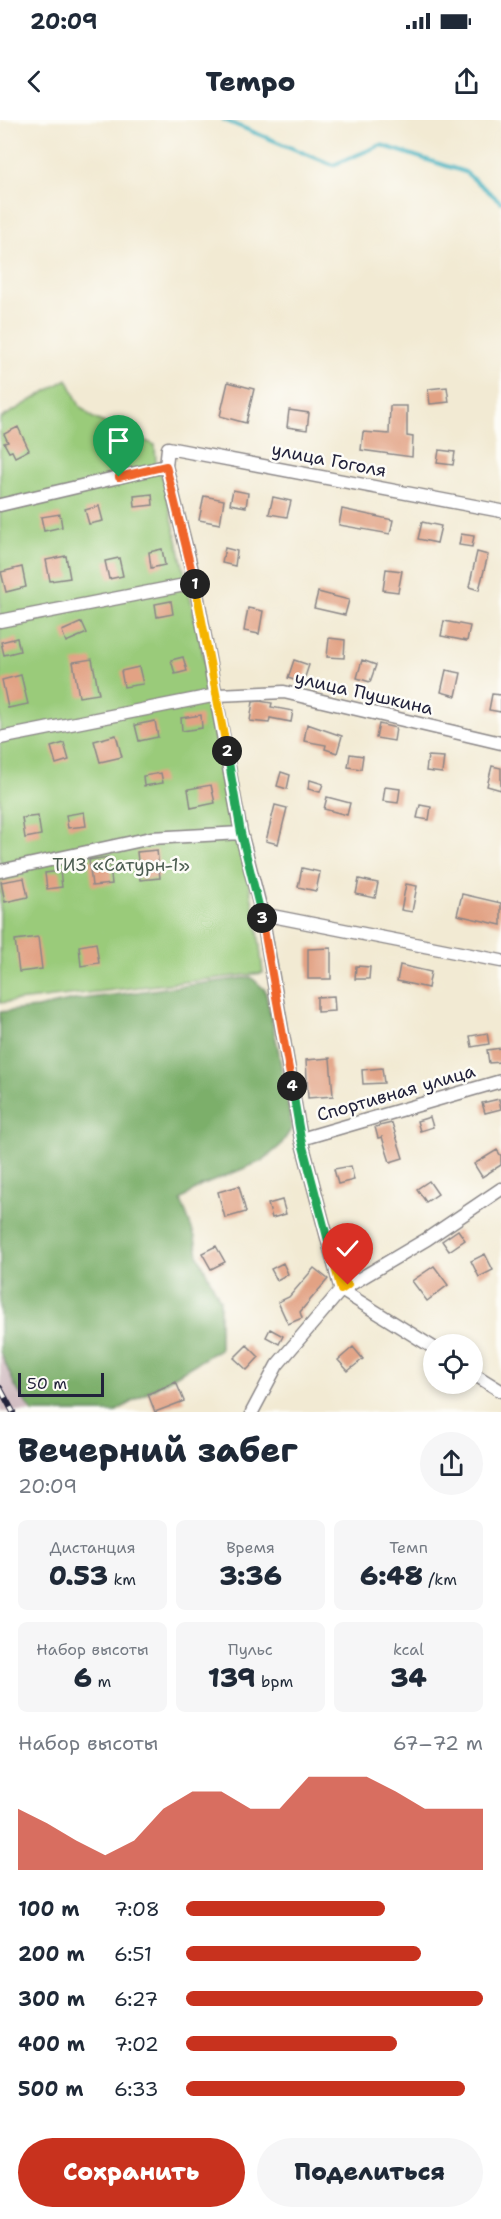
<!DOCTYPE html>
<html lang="ru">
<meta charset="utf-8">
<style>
body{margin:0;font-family:"Shantell Sans",sans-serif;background:#f6f6f7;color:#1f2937;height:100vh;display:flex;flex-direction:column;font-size:22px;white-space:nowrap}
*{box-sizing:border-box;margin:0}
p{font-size:20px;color:#747a83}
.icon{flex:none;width:33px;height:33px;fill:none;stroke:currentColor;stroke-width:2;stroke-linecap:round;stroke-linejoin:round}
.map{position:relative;height:1292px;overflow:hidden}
.details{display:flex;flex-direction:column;background:#fff;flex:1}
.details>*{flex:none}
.fabs{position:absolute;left:423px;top:1214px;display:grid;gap:12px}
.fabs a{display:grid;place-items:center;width:60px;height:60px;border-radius:50%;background:#fff;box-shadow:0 3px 9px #0003;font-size:30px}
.scale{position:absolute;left:18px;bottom:15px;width:86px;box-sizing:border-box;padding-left:6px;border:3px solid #22223b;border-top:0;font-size:16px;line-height:21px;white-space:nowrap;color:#22223b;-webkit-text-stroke:4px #fdfcf7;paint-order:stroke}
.pin{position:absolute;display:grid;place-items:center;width:51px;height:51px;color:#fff;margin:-62px -26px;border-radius:50% 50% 50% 0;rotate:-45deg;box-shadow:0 0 6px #0007}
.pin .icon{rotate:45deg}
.km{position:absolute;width:30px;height:30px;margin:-15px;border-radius:50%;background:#222;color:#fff;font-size:16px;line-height:30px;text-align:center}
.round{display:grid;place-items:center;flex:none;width:63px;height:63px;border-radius:32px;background:#f6f6f7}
.head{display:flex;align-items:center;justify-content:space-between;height:102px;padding:0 18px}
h1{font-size:33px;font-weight:800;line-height:45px}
.figures{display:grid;grid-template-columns:repeat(3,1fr);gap:9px;height:102px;padding:6px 18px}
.figures div{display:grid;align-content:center;border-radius:9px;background:#f6f6f7;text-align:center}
.figures b{font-size:26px;font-weight:800}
.figures small{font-size:16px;font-weight:400}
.figures p{font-size:16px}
.chart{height:168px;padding:12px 18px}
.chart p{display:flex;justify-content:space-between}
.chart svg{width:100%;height:108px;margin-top:6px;fill:#c8321e;opacity:.7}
.primary-button{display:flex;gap:12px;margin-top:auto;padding:12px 18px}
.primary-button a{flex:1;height:69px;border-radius:36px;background:#c8321e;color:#fff;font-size:24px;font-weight:800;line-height:69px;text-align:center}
.primary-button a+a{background:#f6f6f7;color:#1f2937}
ul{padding:0 18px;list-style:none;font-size:20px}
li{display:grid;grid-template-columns:96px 72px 1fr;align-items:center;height:45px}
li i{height:15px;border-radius:8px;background:#c8321e}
.status{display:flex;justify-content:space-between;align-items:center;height:42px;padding:0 30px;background:#fff;direction:ltr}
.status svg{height:16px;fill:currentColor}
header{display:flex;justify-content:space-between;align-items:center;height:78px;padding:0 18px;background:#fff;font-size:27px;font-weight:800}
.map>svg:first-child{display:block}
.industrial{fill:#d2bec3}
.green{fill:#9acb7a;stroke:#5e765a;stroke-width:1.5}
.forest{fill:#7baf6a;stroke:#4e6852;stroke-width:1.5}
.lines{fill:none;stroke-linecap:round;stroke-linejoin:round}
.stream{stroke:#46b3c1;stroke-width:4}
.building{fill:#e2a284}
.street-casing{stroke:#8a8687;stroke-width:15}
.street{stroke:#fff;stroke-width:12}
.rail-casing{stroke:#22223b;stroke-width:6}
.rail{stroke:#fdfcf7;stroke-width:4;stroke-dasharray:11;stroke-linecap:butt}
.split-1-casing{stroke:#fff;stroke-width:12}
.split-2-casing{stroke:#fff;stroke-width:12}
.split-3-casing{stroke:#fff;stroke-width:12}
.split-4-casing{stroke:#fff;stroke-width:12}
.split-5-casing{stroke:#fff;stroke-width:12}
.split-6-casing{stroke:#fff;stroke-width:12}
.split-1{stroke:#f0652b;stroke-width:8}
.split-2{stroke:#f5b400;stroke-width:8}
.split-3{stroke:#22a559;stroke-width:8}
.split-4{stroke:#f0652b;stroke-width:8}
.split-5{stroke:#22a559;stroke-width:8}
.split-6{stroke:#f5b400;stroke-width:8}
.labels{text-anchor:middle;stroke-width:5;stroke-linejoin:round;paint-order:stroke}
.street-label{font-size:18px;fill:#22223b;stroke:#fdfcf7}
.park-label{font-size:18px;fill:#4c5d51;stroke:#fdfcf7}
</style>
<div class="status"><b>20:09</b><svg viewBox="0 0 49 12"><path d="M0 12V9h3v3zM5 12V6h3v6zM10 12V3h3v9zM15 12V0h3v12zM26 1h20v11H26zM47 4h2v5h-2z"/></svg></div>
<header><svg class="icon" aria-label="back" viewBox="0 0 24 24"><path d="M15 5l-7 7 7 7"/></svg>Tempo<svg class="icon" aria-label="share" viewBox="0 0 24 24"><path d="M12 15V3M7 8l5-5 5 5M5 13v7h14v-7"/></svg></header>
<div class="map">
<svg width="501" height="1292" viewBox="0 0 501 1292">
<rect width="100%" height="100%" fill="#fdfcf7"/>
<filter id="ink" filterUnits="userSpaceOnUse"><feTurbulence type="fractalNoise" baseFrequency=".0167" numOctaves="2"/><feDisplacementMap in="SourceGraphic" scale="12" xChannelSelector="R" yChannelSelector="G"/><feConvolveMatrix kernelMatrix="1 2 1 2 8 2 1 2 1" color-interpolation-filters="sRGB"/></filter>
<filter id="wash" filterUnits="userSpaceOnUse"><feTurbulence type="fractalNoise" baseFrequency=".008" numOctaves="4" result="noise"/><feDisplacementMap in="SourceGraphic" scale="24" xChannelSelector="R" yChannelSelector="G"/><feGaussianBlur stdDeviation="1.35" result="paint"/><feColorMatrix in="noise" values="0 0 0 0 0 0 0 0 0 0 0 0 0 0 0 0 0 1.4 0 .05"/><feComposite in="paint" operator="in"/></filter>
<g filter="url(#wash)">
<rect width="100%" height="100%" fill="#f2ead3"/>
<path class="industrial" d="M 0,1192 L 69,1292 L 0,1292 Z"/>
<path class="green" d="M 67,259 L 80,286 L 93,298 L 155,325 L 156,342 L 163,359 L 210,564 L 258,810 L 263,853 L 0,883 L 0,299 Z"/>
<path class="forest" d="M 251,857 L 265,870 L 278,928 L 292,1008 L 280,1026 L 262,1041 L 201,1066 L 181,1080 L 195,1117 L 198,1135 L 220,1180 L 220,1229 L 115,1292 L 32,1292 L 15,1266 L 0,1231 L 0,892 L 37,888 L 74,880 Z"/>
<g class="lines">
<path class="stream" d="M 224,0 L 333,45 L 381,25 L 465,52 L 501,82"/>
</g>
<g id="blocks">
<path class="building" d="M 228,262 L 254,269 L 246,303 L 220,296 Z
M 447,267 L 449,282 L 430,284 L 428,269 Z
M 390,286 L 407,286 L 407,316 L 413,317 L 412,337 L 361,330 L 363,312 L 389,314 Z
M 289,290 L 309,293 L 307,310 L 287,307 Z
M 18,307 L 29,330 L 15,337 L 12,331 L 9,332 L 4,323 L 8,322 L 4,314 Z
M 439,330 L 455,332 L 453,345 L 437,343 Z
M 233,370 L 248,373 L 246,387 L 230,384 Z
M 152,374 L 153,385 L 135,387 L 134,376 Z
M 204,376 L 224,380 L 220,404 L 199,400 Z
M 273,377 L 291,381 L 287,397 L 269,394 Z
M 99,386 L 103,401 L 89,404 L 85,390 Z
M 342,389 L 393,400 L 390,414 L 339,405 Z
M 60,394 L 62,407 L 44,411 L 41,397 Z
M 422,402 L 441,406 L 437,423 L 418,419 Z
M 461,414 L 474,416 L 472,427 L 459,425 Z
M 225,428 L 237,431 L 235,446 L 222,443 Z
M 162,429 L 165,445 L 151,448 L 149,432 Z
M 477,432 L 488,435 L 479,470 L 469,467 Z
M 66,436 L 70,458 L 50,461 L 46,440 Z
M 119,438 L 123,456 L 109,459 L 105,441 Z
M 22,447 L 26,467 L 6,472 L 1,452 Z
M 386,449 L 402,451 L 398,472 L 383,470 Z
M 318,472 L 349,480 L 345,495 L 314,488 Z
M 171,481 L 173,494 L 157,497 L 155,484 Z
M 248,488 L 263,491 L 259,514 L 244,511 Z
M 444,501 L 470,506 L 467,521 L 441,516 Z
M 82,502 L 87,513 L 66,522 L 62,511 Z
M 17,518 L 20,531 L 4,535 L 1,522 Z
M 329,518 L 345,520 L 344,538 L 327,537 Z
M 183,537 L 187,551 L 175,554 L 171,540 Z
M 92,539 L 99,574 L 79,577 L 73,542 Z
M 294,540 L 309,545 L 303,563 L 288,558 Z
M 362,540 L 376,545 L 370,562 L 357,558 Z
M 139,547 L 143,564 L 124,567 L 121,551 Z
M 446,550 L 461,553 L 456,576 L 441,572 Z
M 21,555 L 28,584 L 8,588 L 2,560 Z
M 492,574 L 501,575 L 501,592 L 489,590 Z
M 259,581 L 272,583 L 271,587 L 293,591 L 291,602 L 270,598 L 269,603 L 250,601 L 253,582 Z
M 201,595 L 202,608 L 182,611 L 181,598 Z
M 155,601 L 158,617 L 139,621 L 135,605 Z
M 307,604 L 342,616 L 337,633 L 325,629 L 326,625 L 304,621 Z
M 379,604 L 396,608 L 394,621 L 376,618 Z
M 116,615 L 122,637 L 100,642 L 94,621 Z
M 64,623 L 69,640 L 56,644 L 51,627 Z
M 350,634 L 363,636 L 361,649 L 348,647 Z
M 428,636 L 444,637 L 442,653 L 426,651 Z
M 492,646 L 501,648 L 501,670 L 487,666 Z
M 281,652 L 290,655 L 287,669 L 277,666 Z
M 161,653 L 163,663 L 144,666 L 143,656 Z
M 310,660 L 323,664 L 320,672 L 308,669 Z
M 211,665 L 215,683 L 191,688 L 188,669 Z
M 385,667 L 400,669 L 398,683 L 383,681 Z
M 327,677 L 350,683 L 347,695 L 324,689 Z
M 275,685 L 287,688 L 278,724 L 266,721 Z
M 420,685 L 431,687 L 429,700 L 417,698 Z
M 84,692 L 86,706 L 68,708 L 66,695 Z
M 38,696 L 41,715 L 25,718 L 22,698 Z
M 157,730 L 160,758 L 140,760 L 137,732 Z
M 109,737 L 112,764 L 92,766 L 89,740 Z
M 302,748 L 320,752 L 316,771 L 298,767 Z
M 60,751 L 62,767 L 47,769 L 45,753 Z
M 24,758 L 28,777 L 5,782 L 1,762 Z
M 359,759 L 378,763 L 375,778 L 356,774 Z
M 406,764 L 417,766 L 412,792 L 401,790 Z
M 462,774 L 501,783 L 501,805 L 457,795 Z
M 38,817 L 42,849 L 19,852 L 15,820 Z
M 96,823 L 99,843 L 81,846 L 79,826 Z
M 331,828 L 331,859 L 308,859 L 308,829 Z
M 400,845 L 431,852 L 428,868 L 397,861 Z
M 356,846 L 370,847 L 369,859 L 355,859 Z
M 334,876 L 335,891 L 317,892 L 317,877 Z
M 487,913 L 489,924 L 472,927 L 470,916 Z
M 501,928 L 501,942 L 489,943 L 487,930 Z
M 330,938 L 333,976 L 308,978 L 306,940 Z
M 382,948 L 384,963 L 363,964 L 362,950 Z
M 499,979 L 501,989 L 485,993 L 482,983 Z
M 430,997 L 433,1007 L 420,1011 L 417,1001 Z
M 392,1003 L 403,1038 L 390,1042 L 382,1017 L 378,1018 L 375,1007 Z
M 497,1030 L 501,1036 L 501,1045 L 482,1057 L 474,1044 Z
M 351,1046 L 354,1060 L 338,1064 L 334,1049 Z
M 429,1061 L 438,1074 L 426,1082 L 417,1069 Z
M 239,1066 L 246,1092 L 225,1098 L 218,1072 Z
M 282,1080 L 286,1094 L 272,1098 L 268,1084 Z
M 458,1110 L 465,1120 L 449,1131 L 442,1121 Z
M 216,1126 L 225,1142 L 211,1149 L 202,1133 Z
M 485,1134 L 493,1150 L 479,1157 L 471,1141 Z
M 283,1143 L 288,1154 L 277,1160 L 271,1149 Z
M 434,1146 L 448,1165 L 427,1181 L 412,1161 Z
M 314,1148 L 328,1159 L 300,1192 L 302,1198 L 288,1204 L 278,1182 L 289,1177 Z
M 270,1209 L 283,1216 L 279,1224 L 266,1217 Z
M 247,1225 L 259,1237 L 247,1250 L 234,1238 Z
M 353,1227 L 363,1239 L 348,1251 L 338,1240 Z
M 176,1262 L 184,1281 L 155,1292 L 148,1274 Z"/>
</g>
</g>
<g filter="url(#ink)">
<use href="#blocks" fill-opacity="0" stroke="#8a8687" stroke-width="1.5"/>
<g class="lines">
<g class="street-casing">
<path id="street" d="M 0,385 L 166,346
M 0,501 L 195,463
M 0,618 L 217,575 L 284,572 L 501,623
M 0,751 L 151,718 L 241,713
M 262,794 L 501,841
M 301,1019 L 501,961
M 434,1228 L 341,1170 L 301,1019 L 262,794 L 241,713 L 195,463 L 166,346 L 168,328 L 501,391
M 472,1253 L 501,1271
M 252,1292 L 277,1245 L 341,1170 L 427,1119 L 501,1069"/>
</g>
<use href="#street" class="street"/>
<g class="rail-casing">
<path id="rail" d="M 0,1268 L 13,1292"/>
</g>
<use href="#rail" class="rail"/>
</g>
</g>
<g class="lines" filter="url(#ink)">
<g class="split-1-casing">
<path id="split-1" d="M 119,357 L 166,346 L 195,464"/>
</g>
<g class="split-2-casing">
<path id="split-2" d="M 195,464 L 227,631"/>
</g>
<g class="split-3-casing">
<path id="split-3" d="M 227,631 L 241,713 L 262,798"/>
</g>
<g class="split-4-casing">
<path id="split-4" d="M 262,798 L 292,966"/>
</g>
<g class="split-5-casing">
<path id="split-5" d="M 292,966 L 301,1019 L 331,1132"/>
</g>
<g class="split-6-casing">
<path id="split-6" d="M 331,1132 L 341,1170 L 348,1165"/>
</g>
<use href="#split-1" class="split-1"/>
<use href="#split-2" class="split-2"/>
<use href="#split-3" class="split-3"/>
<use href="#split-4" class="split-4"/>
<use href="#split-5" class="split-5"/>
<use href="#split-6" class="split-6"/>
</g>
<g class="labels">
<g class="street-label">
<text transform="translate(329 340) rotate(11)" y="6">улица Гоголя</text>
<text transform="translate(364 573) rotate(13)" y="6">улица Пушкина</text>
<text transform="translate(396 973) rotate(-16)" y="6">Спортивная улица</text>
</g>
<g class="park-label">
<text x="121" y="751">ТИЗ «Сатурн-1»</text>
</g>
</g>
</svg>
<div class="fabs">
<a><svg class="icon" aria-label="locate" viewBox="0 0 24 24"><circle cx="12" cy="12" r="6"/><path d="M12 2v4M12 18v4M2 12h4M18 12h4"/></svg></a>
</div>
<div class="scale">50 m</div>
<div class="pin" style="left:119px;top:357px;background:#1e9e55"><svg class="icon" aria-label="arrive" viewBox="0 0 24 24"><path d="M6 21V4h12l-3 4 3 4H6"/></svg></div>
<div class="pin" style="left:348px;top:1165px;background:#d93025"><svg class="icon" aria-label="check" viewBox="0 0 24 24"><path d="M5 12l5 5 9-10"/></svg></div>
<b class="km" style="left:195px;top:464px">1</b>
<b class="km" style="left:227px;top:631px">2</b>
<b class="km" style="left:262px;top:798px">3</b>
<b class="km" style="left:292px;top:966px">4</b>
</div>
<section class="details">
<div class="head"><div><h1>Вечерний забег</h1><p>20:09</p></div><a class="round"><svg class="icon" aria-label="share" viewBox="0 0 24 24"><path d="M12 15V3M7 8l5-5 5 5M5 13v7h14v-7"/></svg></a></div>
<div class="figures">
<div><p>Дистанция</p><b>0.53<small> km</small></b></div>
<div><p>Время</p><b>3:36</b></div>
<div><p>Темп</p><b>6:48<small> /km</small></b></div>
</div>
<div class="figures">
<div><p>Набор высоты</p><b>6<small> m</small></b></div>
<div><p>Пульс</p><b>139<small> bpm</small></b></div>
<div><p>kcal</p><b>34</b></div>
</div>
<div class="chart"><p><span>Набор высоты</span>67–72 m</p>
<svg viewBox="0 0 160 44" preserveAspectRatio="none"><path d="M0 44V19L10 25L20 32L30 38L40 32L50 19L60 12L70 12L80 19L90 19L100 6L110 6L120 6L130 12L140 19L150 19L160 19V44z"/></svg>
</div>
<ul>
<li><b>100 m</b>7:08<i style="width:67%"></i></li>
<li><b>200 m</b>6:51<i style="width:79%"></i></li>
<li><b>300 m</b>6:27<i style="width:100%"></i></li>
<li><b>400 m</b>7:02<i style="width:71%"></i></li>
<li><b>500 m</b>6:33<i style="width:94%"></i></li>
</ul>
<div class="primary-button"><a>Сохранить</a><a>Поделиться</a></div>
</section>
